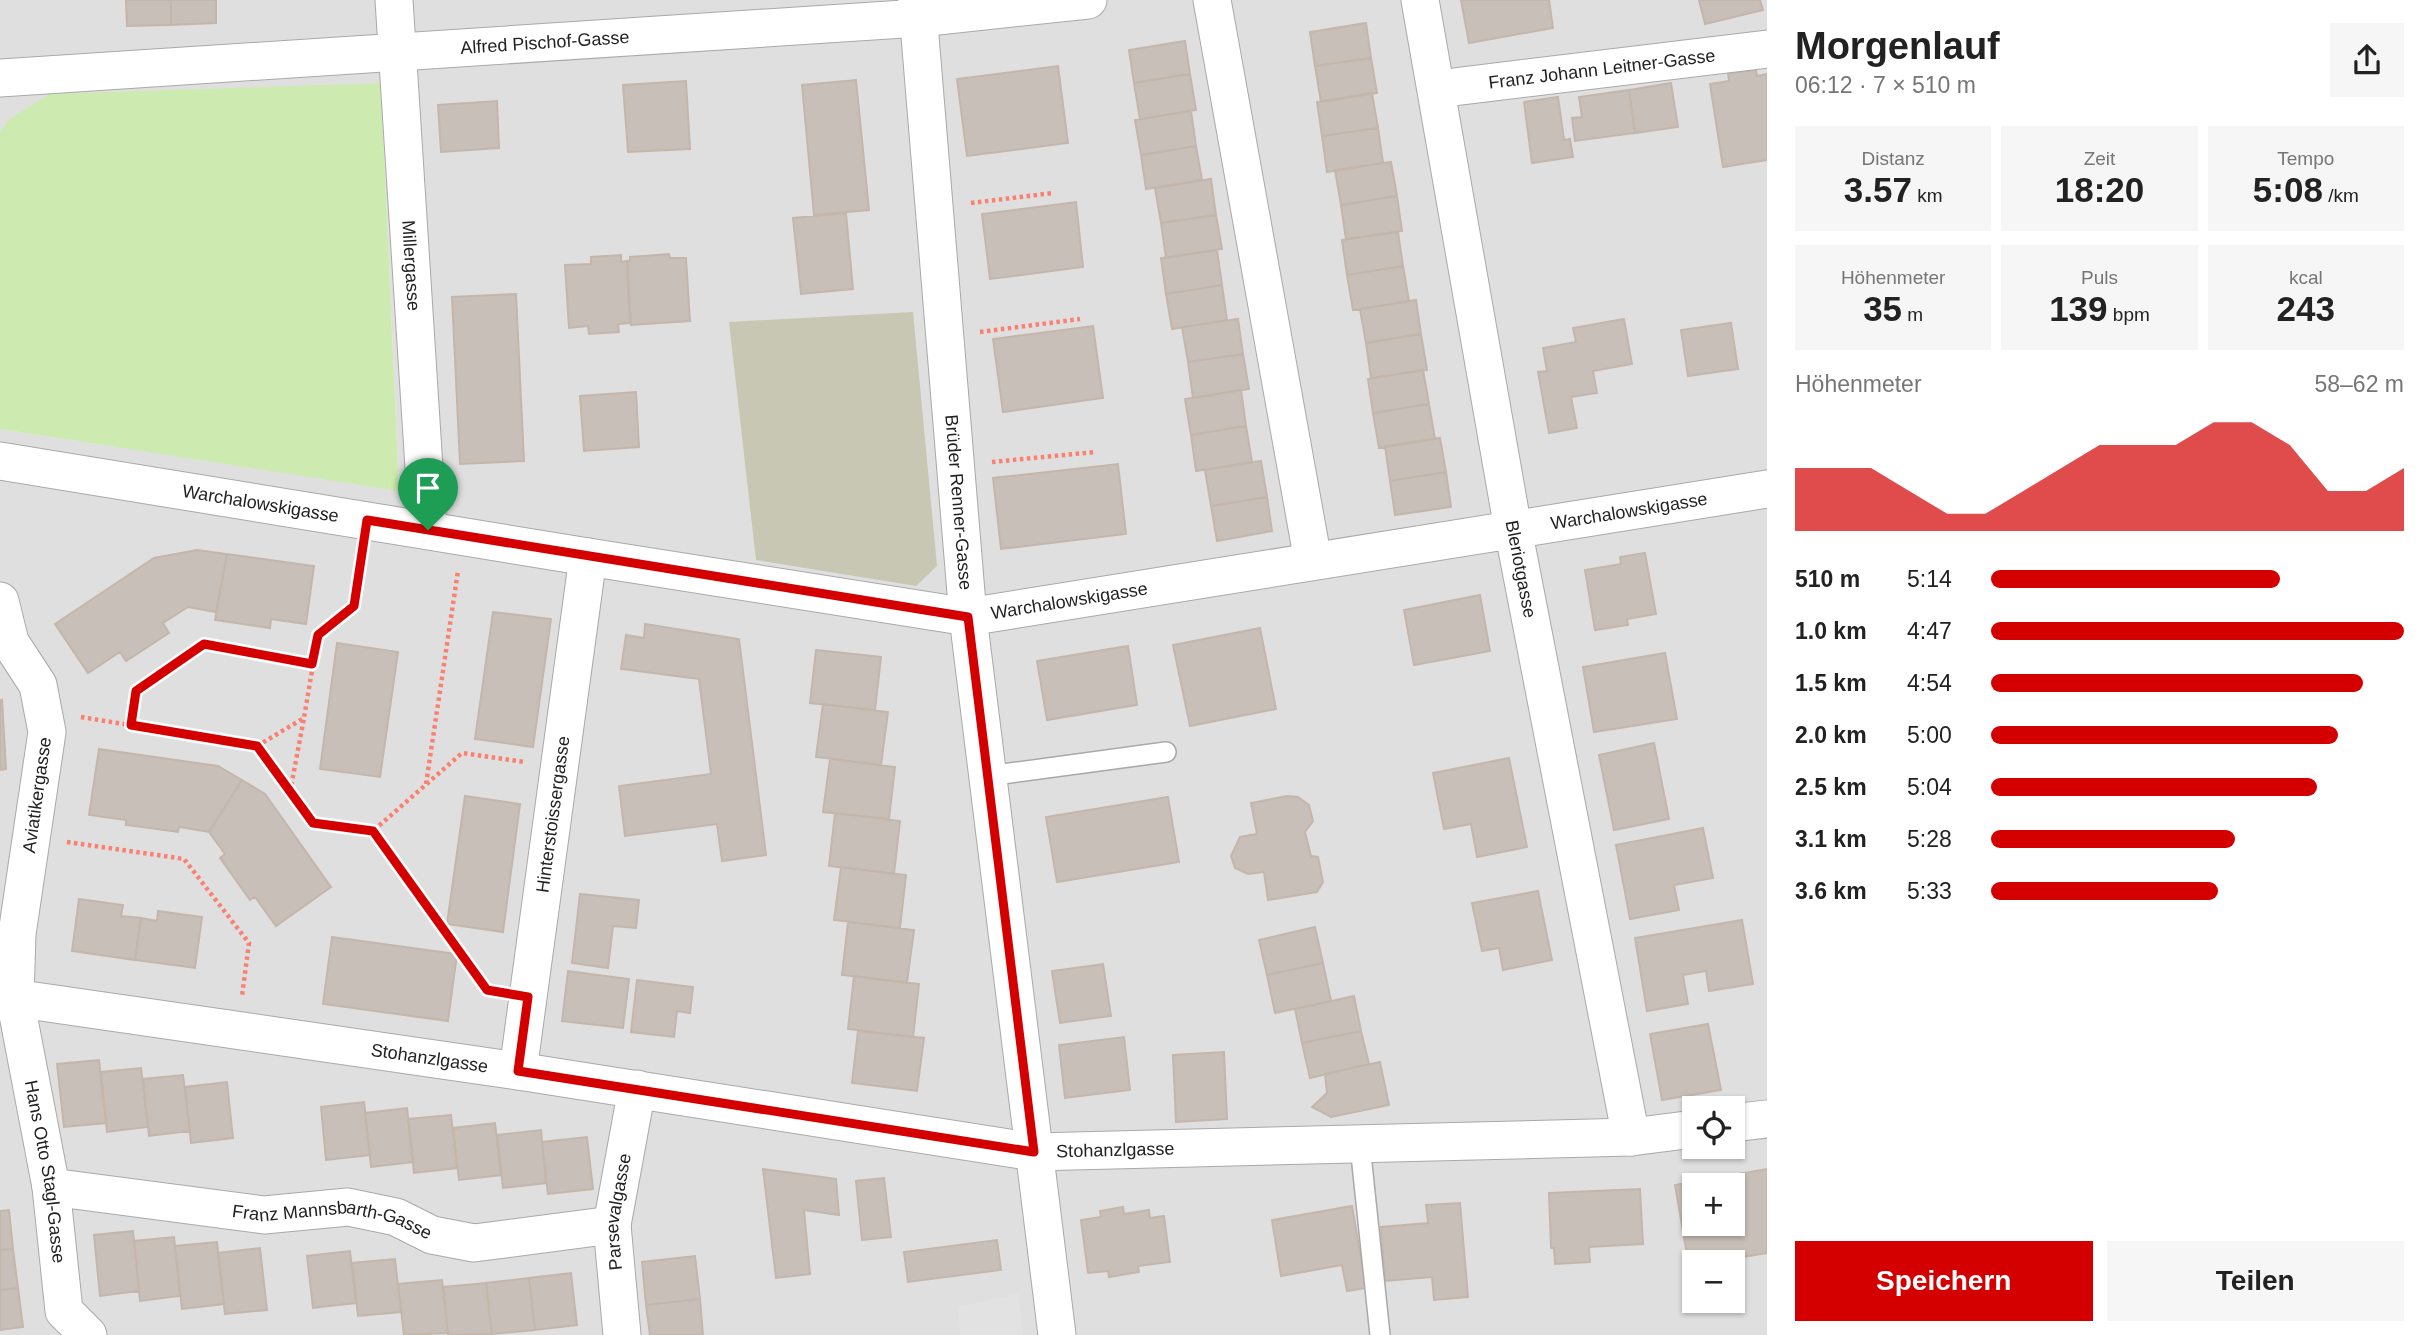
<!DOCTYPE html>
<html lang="de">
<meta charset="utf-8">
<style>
body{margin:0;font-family:Arial,sans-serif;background:#f6f6f6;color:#222;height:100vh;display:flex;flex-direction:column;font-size:26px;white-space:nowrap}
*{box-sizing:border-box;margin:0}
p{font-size:23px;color:#767676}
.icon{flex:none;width:38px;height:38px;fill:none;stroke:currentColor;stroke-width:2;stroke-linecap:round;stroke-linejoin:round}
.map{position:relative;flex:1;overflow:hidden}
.sheet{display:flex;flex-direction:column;background:#fff;width:665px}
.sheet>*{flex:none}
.controls{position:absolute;left:1682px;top:1096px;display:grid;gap:14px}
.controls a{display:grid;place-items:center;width:63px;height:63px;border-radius:0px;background:#fff;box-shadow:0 2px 5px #0004;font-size:35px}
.pin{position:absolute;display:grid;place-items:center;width:60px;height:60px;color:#fff;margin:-72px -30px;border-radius:50% 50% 50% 0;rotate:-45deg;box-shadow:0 0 7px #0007}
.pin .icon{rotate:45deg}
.round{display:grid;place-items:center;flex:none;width:74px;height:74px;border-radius:0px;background:#f6f6f6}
.headline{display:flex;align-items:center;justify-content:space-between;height:119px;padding:0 28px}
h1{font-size:38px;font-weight:700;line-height:52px}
.stats{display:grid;grid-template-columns:repeat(3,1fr);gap:10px;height:119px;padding:7px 28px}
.stats div{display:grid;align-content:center;border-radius:0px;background:#f6f6f6;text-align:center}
.stats b{font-size:35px;font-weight:700}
.stats small{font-size:19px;font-weight:400}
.stats p{font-size:19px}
.chart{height:196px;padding:14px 28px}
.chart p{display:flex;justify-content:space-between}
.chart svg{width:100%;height:126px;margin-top:7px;fill:#d40000;opacity:.7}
.primary-button{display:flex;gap:14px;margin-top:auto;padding:14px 28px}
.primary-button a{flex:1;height:80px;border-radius:0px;background:#d40000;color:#fff;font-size:28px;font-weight:700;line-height:80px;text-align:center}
.primary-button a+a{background:#f6f6f6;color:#222}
ul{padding:0 28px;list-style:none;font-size:23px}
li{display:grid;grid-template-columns:112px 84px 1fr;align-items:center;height:52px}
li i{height:18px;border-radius:9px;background:#d40000}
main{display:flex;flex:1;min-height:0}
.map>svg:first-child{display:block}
.residential{fill:#e0dfdf;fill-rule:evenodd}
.construction{fill:#c7c7b4}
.grass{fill:#cdebb0}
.parking{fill:#e2e2e2}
.building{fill:#c7bfb8;stroke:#c4b6ab;stroke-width:2;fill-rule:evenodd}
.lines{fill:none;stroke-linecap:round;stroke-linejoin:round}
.service-casing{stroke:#a9a9a9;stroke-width:22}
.minor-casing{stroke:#a9a9a9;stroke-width:39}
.path{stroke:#fa8072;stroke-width:4.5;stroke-dasharray:3.5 3.5;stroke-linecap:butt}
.service{stroke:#fff;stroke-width:19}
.minor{stroke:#fff;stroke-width:37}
.route-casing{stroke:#fff;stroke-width:14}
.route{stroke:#d40000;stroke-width:9}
.labels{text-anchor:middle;stroke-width:7;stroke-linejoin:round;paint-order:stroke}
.street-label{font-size:18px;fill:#222;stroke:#fff}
</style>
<main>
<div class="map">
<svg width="1767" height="1335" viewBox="0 0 1767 1335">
<rect width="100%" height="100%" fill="#f2efe9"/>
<path class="residential" d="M 0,0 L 1767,0 L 1767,1335 L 0,1335 L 0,429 L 399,490 L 381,83 L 8,120 L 0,132 ZM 1694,1108 L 1732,1108 L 1732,1146 L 1694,1146 ZM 1694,1185 L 1732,1185 L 1732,1223 L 1694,1223 ZM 1694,1262 L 1732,1262 L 1732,1300 L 1694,1300 Z"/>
<path class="construction" d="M 913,312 L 937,566 L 916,586 L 756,560 L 729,322 Z"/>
<path class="grass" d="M 381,83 L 399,491 L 0,429 L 0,132 L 8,120 L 49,94 Z"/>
<path class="parking" d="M 1018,1294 L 1023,1335 L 960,1335 L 958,1307 Z"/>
<path class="building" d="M 126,0 L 171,0 L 171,25 L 127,26 Z
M 171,0 L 216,0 L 216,23 L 171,25 Z
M 1461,0 L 1549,0 L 1553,28 L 1469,43 Z
M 1699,0 L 1760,0 L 1763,10 L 1705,24 Z
M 1366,23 L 1371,58 L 1315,66 L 1310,32 Z
M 1185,41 L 1190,74 L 1134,83 L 1129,50 Z
M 1371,58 L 1377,93 L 1321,102 L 1315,66 Z
M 1058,66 L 1068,143 L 967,156 L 957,79 Z
M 1756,70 L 1757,76 L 1767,74 L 1767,160 L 1723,167 L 1710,84 L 1729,81 L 1728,73 Z
M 1190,74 L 1196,110 L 1140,119 L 1134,83 Z
M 856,80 L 869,210 L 814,215 L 802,85 Z
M 686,81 L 690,149 L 628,152 L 623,85 Z
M 1671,83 L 1678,127 L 1635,133 L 1629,90 Z
M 1629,90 L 1635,133 L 1575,141 L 1572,118 L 1582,117 L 1579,97 Z
M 1372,93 L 1378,128 L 1322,136 L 1317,102 Z
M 1558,97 L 1564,140 L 1570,139 L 1573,157 L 1532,163 L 1524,102 Z
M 497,101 L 499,148 L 441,152 L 438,105 Z
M 1191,111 L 1196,146 L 1141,155 L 1135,120 Z
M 1378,128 L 1383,163 L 1327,172 L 1322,136 Z
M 1196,146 L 1202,180 L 1146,189 L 1141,155 Z
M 1391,162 L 1397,196 L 1341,205 L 1335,170 Z
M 1211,179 L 1216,215 L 1161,223 L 1155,188 Z
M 1397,196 L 1402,231 L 1346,239 L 1341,205 Z
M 1076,202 L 1083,267 L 990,279 L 982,214 Z
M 846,213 L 853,289 L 801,294 L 793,218 Z
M 1216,215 L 1222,249 L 1166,258 L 1161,223 Z
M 1398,232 L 1403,266 L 1347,275 L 1342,240 Z
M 1217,250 L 1222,285 L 1166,294 L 1161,258 Z
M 669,254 L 670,258 L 686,258 L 690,321 L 631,325 L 627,261 L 630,261 L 630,257 Z
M 621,255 L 621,262 L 627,261 L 630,323 L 618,324 L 619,332 L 589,334 L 588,326 L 569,328 L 565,265 L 591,264 L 591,257 Z
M 1403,266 L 1409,301 L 1353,310 L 1347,275 Z
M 1222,285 L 1227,320 L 1172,329 L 1166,294 Z
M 516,294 L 524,461 L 460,464 L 452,297 Z
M 1416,300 L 1421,334 L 1366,343 L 1360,309 Z
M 1238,319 L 1243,354 L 1188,362 L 1182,327 Z
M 1624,319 L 1632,364 L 1593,371 L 1597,393 L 1571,397 L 1577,428 L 1549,433 L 1538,372 L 1547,371 L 1543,348 L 1576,342 L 1573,328 Z
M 1731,323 L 1738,369 L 1688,376 L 1681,330 Z
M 1093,326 L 1103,398 L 1003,412 L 993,339 Z
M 1421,334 L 1427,370 L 1371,378 L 1366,343 Z
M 1243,354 L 1249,389 L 1193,398 L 1188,362 Z
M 1423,370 L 1429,404 L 1373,413 L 1368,379 Z
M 1241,390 L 1246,426 L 1191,435 L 1185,399 Z
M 636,392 L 639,447 L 584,451 L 580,396 Z
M 1429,404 L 1435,439 L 1379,448 L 1373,413 Z
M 1246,426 L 1252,462 L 1196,471 L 1191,435 Z
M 1440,438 L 1446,472 L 1390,481 L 1385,446 Z
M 1261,461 L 1267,497 L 1211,506 L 1205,470 Z
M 1118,464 L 1126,534 L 1001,549 L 993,478 Z
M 1446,472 L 1451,507 L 1395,515 L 1390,481 Z
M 1267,497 L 1272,531 L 1217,541 L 1211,506 Z
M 197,550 L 227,554 L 216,612 L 188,607 L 163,623 L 169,633 L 126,661 L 120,652 L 88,673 L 55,624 L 154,558 Z
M 1645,553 L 1656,614 L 1627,619 L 1628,625 L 1595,630 L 1585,570 L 1621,564 L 1620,557 Z
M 227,554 L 314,566 L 306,624 L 271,619 L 270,628 L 215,620 Z
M 1480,595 L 1490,651 L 1414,665 L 1404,610 Z
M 493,612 L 551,619 L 533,747 L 475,739 Z
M 645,624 L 739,639 L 766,855 L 722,861 L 717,824 L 625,836 L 619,786 L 711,774 L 699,679 L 621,669 L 626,635 L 644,638 Z
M 1260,628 L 1276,709 L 1190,726 L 1173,645 Z
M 337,643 L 398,652 L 380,777 L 320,769 Z
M 1128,646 L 1137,705 L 1047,720 L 1037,661 Z
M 816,650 L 881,657 L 875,710 L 810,703 Z
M 1665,653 L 1677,719 L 1594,732 L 1583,667 Z
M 0,700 L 2,700 L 6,769 L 0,770 Z
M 823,704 L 888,712 L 881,765 L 816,757 Z
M 1654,743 L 1669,819 L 1614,830 L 1599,755 Z
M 99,749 L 218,766 L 242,780 L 209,832 L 179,827 L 178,832 L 126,825 L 126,820 L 89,815 Z
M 1509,758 L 1527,847 L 1477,857 L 1471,824 L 1444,829 L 1433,773 Z
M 830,759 L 895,767 L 889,819 L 823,812 Z
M 242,780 L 265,794 L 331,887 L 276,926 L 255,897 L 250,900 L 220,858 L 225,854 L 209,832 Z
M 465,796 L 520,804 L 503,932 L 447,924 Z
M 1287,796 L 1298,797 L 1309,805 L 1313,821 L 1305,832 L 1311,856 L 1318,857 L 1323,882 L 1317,892 L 1268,900 L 1264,872 L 1248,874 L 1235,868 L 1231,856 L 1240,837 L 1257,834 L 1251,803 Z
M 1168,797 L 1179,862 L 1057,882 L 1046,817 Z
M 835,813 L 900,821 L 894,874 L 829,866 Z
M 1703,828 L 1713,878 L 1674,885 L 1679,910 L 1630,919 L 1616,845 Z
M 841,867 L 906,875 L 900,928 L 834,920 Z
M 1538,891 L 1552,960 L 1503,970 L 1499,948 L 1482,951 L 1472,903 Z
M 580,894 L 639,900 L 636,928 L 613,926 L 608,968 L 572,963 Z
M 79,899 L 123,905 L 121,916 L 141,918 L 135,960 L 72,951 Z
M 158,911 L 202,917 L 195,968 L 135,960 L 141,918 L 157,921 Z
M 1742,920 L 1753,984 L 1709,991 L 1706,971 L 1683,975 L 1688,1004 L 1647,1011 L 1635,938 Z
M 848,922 L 914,930 L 907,983 L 842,975 Z
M 1315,927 L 1323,963 L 1267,975 L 1259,940 Z
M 332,937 L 457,954 L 448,1021 L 323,1004 Z
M 1323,963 L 1331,1001 L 1275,1013 L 1267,975 Z
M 1103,964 L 1111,1016 L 1060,1023 L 1052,971 Z
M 568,971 L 629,979 L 623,1028 L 562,1021 Z
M 854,976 L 919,984 L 913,1037 L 848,1029 Z
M 637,980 L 693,987 L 690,1013 L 677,1011 L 674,1037 L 631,1032 Z
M 1354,996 L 1361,1031 L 1302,1043 L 1295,1009 Z
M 1708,1024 L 1721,1090 L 1662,1100 L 1650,1034 Z
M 858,1031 L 924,1038 L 917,1091 L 852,1083 Z
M 1361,1031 L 1369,1064 L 1310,1078 L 1302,1043 Z
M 1124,1037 L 1130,1090 L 1065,1098 L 1059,1045 Z
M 1224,1052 L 1227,1119 L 1176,1122 L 1173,1055 Z
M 99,1060 L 106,1123 L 64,1127 L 57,1064 Z
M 1380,1062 L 1389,1105 L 1331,1117 L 1312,1107 L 1327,1093 L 1325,1074 Z
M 141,1068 L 148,1127 L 107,1132 L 101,1072 Z
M 183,1075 L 190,1131 L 149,1136 L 143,1079 Z
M 227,1082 L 233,1138 L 191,1143 L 185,1087 Z
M 364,1102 L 370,1155 L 326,1160 L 321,1107 Z
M 407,1108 L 413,1162 L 371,1167 L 365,1113 Z
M 451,1115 L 457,1168 L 414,1173 L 408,1119 Z
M 495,1123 L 501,1175 L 459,1180 L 453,1128 Z
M 541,1130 L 546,1183 L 503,1188 L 497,1135 Z
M 587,1137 L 593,1189 L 548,1194 L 542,1142 Z
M 763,1169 L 836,1179 L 839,1215 L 804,1210 L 810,1274 L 776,1278 Z
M 1767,1169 L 1767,1253 L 1714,1262 L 1694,1262 L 1694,1265 L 1689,1266 L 1675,1185 ZM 1694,1185 L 1732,1185 L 1732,1223 L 1694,1223 Z
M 884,1178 L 891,1237 L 862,1240 L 856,1181 Z
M 1640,1189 L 1643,1244 L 1589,1247 L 1590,1262 L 1555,1264 L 1554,1248 L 1551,1248 L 1549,1193 Z
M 1460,1203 L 1468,1297 L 1434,1300 L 1432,1277 L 1385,1281 L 1381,1227 L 1428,1223 L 1426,1205 Z
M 1352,1206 L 1366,1288 L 1347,1291 L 1342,1265 L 1281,1276 L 1272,1220 Z
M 1123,1207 L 1124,1214 L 1149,1210 L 1150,1218 L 1164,1216 L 1170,1262 L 1138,1266 L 1139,1272 L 1109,1277 L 1108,1271 L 1088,1273 L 1081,1220 L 1101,1217 L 1100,1211 Z
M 9,1210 L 13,1249 L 0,1250 L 0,1211 Z
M 133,1231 L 139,1291 L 100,1296 L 94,1235 Z
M 174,1237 L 180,1296 L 140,1301 L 134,1241 Z
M 997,1240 L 1001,1270 L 908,1282 L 904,1252 Z
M 217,1242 L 224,1304 L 182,1309 L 175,1246 Z
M 260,1248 L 267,1310 L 225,1314 L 218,1253 Z
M 13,1249 L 18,1288 L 0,1290 L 0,1250 Z
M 350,1251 L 356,1303 L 313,1308 L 307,1256 Z
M 695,1256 L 700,1299 L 646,1305 L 642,1262 Z
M 395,1259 L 401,1312 L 358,1316 L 352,1263 Z
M 571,1273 L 577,1325 L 535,1330 L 529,1278 Z
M 529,1278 L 535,1330 L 492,1334 L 486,1283 Z
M 442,1280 L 448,1333 L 404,1335 L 398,1284 Z
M 486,1283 L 492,1334 L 448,1335 L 443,1287 Z
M 18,1288 L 23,1327 L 0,1330 L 0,1290 Z
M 700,1299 L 703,1335 L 650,1335 L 646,1305 Z"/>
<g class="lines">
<g class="service-casing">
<path id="service" d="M 988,776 L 1166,752
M 1360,1145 L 1380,1335"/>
</g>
<g class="minor-casing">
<g id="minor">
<path id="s1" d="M 394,0 L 428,530"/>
<path id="s2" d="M 917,0 L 968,617 L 1057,1335"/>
<path d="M 1212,0 L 1313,561"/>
<path id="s3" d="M 1420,0 L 1513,529 L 1631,1137"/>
<path id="s4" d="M 0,78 L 919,18 L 1088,0"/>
<path id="s5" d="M 1437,89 L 1767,49"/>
<path id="s6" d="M 0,461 L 588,557 L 968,617 L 1767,489"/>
<path id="s7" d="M 0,601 L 10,642 L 38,685 L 47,732 L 17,934 L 15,999 L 51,1187 L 64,1311 L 88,1335"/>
<path id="s8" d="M 0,996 L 518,1071 L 1034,1152 L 1631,1137 L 1694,1129"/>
<path id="s9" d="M 518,1071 L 588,557"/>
<path d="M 1732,1123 L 1767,1119"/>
<path id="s10" d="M 51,1187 L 264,1215 L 348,1207 L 396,1217 L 432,1235 L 474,1243 L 612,1225"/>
<path id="s11" d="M 622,1335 L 612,1225 L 637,1089"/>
</g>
</g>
<path class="path" d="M 971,203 L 1053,193
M 980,332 L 1080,319
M 992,462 L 1095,452
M 81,717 L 257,746 L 312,823 L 373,831
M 131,725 L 136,691 L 204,644 L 312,664
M 257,746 L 304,718 L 318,635 L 353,605 L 361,554
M 426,784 L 458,571
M 290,792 L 304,718
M 67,842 L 184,859 L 249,943 L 242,996
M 493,991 L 487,990 L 373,831 L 462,753 L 525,762"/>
<use href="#service" class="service"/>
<use href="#minor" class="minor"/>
</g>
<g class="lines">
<g class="route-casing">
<path id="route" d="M 367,520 L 968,617 L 1034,1152 L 518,1071 L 528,997 L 487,990 L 373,831 L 313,823 L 257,746 L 131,725 L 136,691 L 204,644 L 312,664 L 318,635 L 354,606 Z"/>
</g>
<use href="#route" class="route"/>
</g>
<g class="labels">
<g class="street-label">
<text dy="6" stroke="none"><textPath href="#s4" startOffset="546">Alfred Pischof-Gasse</textPath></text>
<text dy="6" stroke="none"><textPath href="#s5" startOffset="166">Franz Johann Leitner-Gasse</textPath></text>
<text dy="6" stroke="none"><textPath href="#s1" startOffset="266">Millergasse</textPath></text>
<text dy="6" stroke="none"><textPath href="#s2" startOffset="504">Brüder Renner-Gasse</textPath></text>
<text dy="6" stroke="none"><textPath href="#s6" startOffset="264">Warchalowskigasse</textPath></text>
<text dy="6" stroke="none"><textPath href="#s6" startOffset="1650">Warchalowskigasse</textPath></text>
<text dy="6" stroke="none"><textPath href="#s3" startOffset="578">Bleriotgasse</textPath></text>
<text dy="6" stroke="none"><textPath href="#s6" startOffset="1083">Warchalowskigasse</textPath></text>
<text transform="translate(37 795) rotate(-82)" y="6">Aviatikergasse</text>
<text dy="6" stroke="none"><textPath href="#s9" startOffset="259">Hinterstoissergasse</textPath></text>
<text dy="6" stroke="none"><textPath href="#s8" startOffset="434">Stohanzlgasse</textPath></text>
<text dy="6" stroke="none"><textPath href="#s8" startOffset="1127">Stohanzlgasse</textPath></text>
<text dy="6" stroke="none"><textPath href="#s7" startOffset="586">Hans Otto Stagl-Gasse</textPath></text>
<text dy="6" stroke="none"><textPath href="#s11" startOffset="124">Parsevalgasse</textPath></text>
<text dy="6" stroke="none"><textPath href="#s10" startOffset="285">Franz Mannsbarth-Gasse</textPath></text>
</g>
</g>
</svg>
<div class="controls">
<a><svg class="icon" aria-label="locate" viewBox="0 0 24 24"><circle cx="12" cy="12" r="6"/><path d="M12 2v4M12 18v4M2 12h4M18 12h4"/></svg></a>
<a>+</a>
<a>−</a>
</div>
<div class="pin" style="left:428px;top:530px;background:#1e9e55"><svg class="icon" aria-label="arrive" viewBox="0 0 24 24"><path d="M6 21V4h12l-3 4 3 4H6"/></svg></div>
</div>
<section class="sheet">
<div class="headline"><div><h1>Morgenlauf</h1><p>06:12 · 7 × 510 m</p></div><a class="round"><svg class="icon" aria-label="share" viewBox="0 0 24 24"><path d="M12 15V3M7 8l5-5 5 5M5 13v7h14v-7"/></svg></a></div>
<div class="stats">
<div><p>Distanz</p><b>3.57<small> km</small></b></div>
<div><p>Zeit</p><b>18:20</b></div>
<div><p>Tempo</p><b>5:08<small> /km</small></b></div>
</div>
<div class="stats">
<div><p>Höhenmeter</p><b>35<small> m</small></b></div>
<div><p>Puls</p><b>139<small> bpm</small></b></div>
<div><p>kcal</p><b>243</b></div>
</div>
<div class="chart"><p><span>Höhenmeter</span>58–62 m</p>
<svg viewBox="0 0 160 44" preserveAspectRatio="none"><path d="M0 44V22L10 22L20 22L30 30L40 38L50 38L60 30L70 22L80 14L90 14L100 14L110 6L120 6L130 14L140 30L150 30L160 22V44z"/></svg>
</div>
<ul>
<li><b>510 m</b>5:14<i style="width:70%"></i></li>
<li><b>1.0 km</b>4:47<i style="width:100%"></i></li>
<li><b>1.5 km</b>4:54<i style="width:90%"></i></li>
<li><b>2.0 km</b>5:00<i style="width:84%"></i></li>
<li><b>2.5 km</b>5:04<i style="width:79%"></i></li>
<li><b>3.1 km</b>5:28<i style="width:59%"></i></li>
<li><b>3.6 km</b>5:33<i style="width:55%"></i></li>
</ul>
<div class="primary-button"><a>Speichern</a><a>Teilen</a></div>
</section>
</main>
